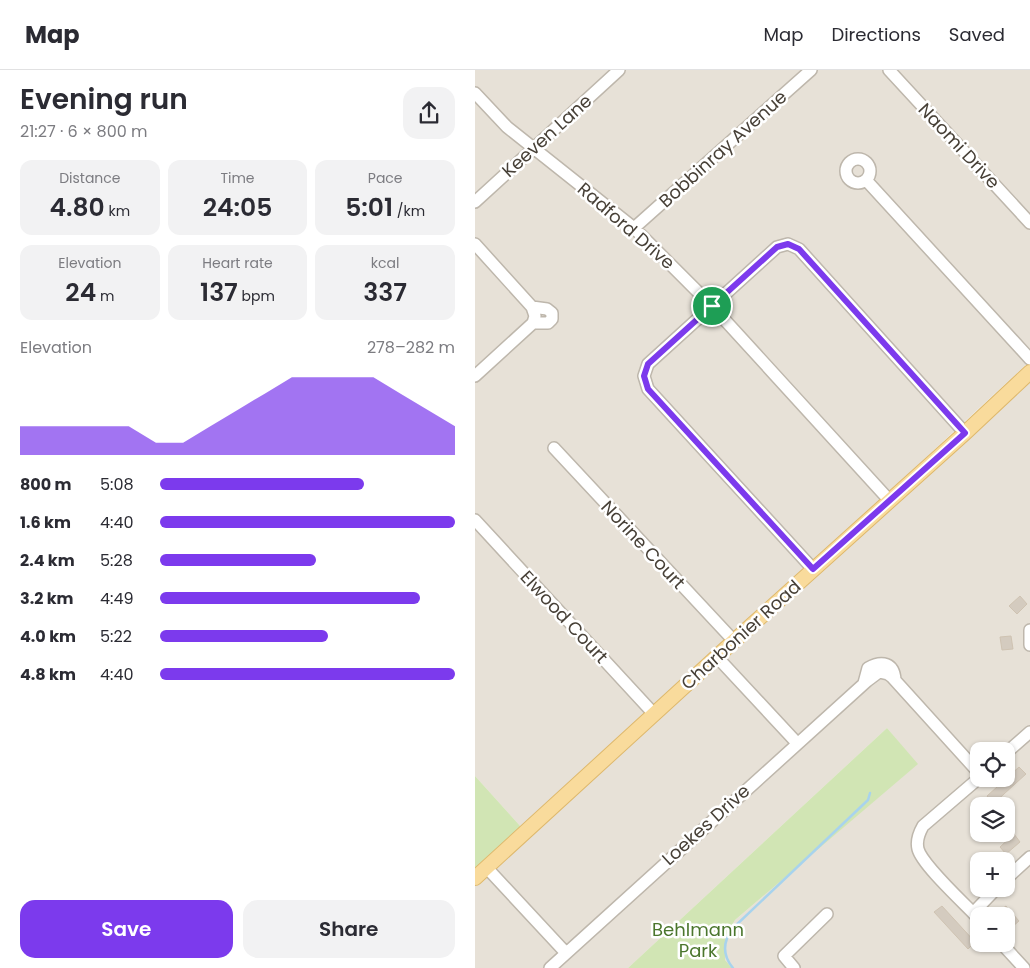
<!DOCTYPE html>
<meta charset="utf-8">
<style>
body{margin:0;font-family:Poppins,sans-serif;background:#f2f2f3;color:#2b2b33;height:100vh;display:flex;flex-direction:column;font-size:19px;white-space:nowrap}
*{box-sizing:border-box;margin:0}
p{font-size:16px;color:#7c7c81}
.icon{flex:none;width:28px;height:28px;fill:none;stroke:currentColor;stroke-width:2;stroke-linecap:round;stroke-linejoin:round}
.map{position:relative;flex:1;overflow:hidden}
.details{display:flex;flex-direction:column;background:#fff;width:475px}
.details>*{flex:none}
.buttons{position:absolute;left:495px;top:672px;display:grid;gap:10px}
.buttons a{display:grid;place-items:center;width:45px;height:45px;border-radius:10px;background:#fff;box-shadow:0 1px 4px #0004;font-size:25px}
.pin{position:absolute;display:grid;place-items:center;width:42px;height:42px;color:#fff;margin:-21px;border:2px solid #fff;border-radius:50%;box-shadow:0 1px 5px #0007}
.round{display:grid;place-items:center;flex:none;width:52px;height:52px;border-radius:15px;background:#f2f2f3}
.summary{display:flex;align-items:center;justify-content:space-between;height:85px;padding:0 20px}
h1{font-size:28px;font-weight:600;line-height:38px}
.stats{display:grid;grid-template-columns:repeat(3,1fr);gap:8px;height:85px;padding:5px 20px}
.stats div{display:grid;align-content:center;border-radius:12px;background:#f2f2f3;text-align:center}
.stats b{font-size:25px;font-weight:600}
.stats small{font-size:14px;font-weight:400}
.stats p{font-size:14px}
.chart{height:140px;padding:10px 20px}
.chart p{display:flex;justify-content:space-between}
.chart svg{width:100%;height:90px;margin-top:5px;fill:#7c3aed;opacity:.7}
.button{display:flex;gap:10px;margin-top:auto;padding:10px 20px}
.button a{flex:1;height:58px;border-radius:15px;background:#7c3aed;color:#fff;font-size:20px;font-weight:600;line-height:58px;text-align:center}
.button a+a{background:#f2f2f3;color:#2b2b33}
ul{padding:0 20px;list-style:none;font-size:16px}
li{display:grid;grid-template-columns:80px 60px 1fr;align-items:center;height:38px}
li i{height:12px;border-radius:6px;background:#7c3aed}
header{display:flex;align-items:center;gap:30px;box-sizing:border-box;height:70px;padding:0 25px;background:#fff;border-bottom:1px solid #e1e1e2}
header strong{font-size:24px}
nav{display:flex;gap:28px;margin-inline-start:auto;font-size:18px}
main{display:flex;flex:1;min-height:0}
.map>svg:first-child{display:block}
.residential{fill:#e7e1d7;fill-rule:evenodd}
.green{fill:#d1e5b4}
.lines{fill:none;stroke-linecap:round;stroke-linejoin:round}
.stream{stroke:#a8d3ed;stroke-width:2.5}
.building{fill:#d4cbbf;stroke:#cfc3b2}
.minor-casing{stroke:#beb7ac;stroke-width:14}
.major-casing{stroke:#deb86c;stroke-width:16}
.minor{stroke:#fff;stroke-width:11}
.major{stroke:#f9db9c;stroke-width:14}
.route-casing{stroke:#fff;stroke-width:10}
.route{stroke:#7c3aed;stroke-width:6}
.labels{text-anchor:middle;stroke-width:5;stroke-linejoin:round;paint-order:stroke}
.street-label{font-size:18px;fill:#474037;stroke:#fff}
.park-label{font-size:18px;fill:#4b762d;stroke:#fff}
</style>
<header>
<strong>Map</strong>
<nav><a>Map</a><a>Directions</a><a>Saved</a></nav>
</header>
<main>
<section class="details">
<div class="summary"><div><h1>Evening run</h1><p>21:27 · 6 × 800 m</p></div><a class="round"><svg class="icon" aria-label="share" viewBox="0 0 24 24"><path d="M12 15V3M7 8l5-5 5 5M5 13v7h14v-7"/></svg></a></div>
<div class="stats">
<div><p>Distance</p><b>4.80<small> km</small></b></div>
<div><p>Time</p><b>24:05</b></div>
<div><p>Pace</p><b>5:01<small> /km</small></b></div>
</div>
<div class="stats">
<div><p>Elevation</p><b>24<small> m</small></b></div>
<div><p>Heart rate</p><b>137<small> bpm</small></b></div>
<div><p>kcal</p><b>337</b></div>
</div>
<div class="chart"><p><span>Elevation</span>278–282 m</p>
<svg viewBox="0 0 160 44" preserveAspectRatio="none"><path d="M0 44V30L10 30L20 30L30 30L40 30L50 38L60 38L70 30L80 22L90 14L100 6L110 6L120 6L130 6L140 14L150 22L160 30V44z"/></svg>
</div>
<ul>
<li><b>800 m</b>5:08<i style="width:69%"></i></li>
<li><b>1.6 km</b>4:40<i style="width:100%"></i></li>
<li><b>2.4 km</b>5:28<i style="width:53%"></i></li>
<li><b>3.2 km</b>4:49<i style="width:88%"></i></li>
<li><b>4.0 km</b>5:22<i style="width:57%"></i></li>
<li><b>4.8 km</b>4:40<i style="width:100%"></i></li>
</ul>
<div class="button"><a>Save</a><a>Share</a></div>
</section>
<div class="map">
<svg width="555" height="898" viewBox="0 0 555 898">
<rect width="100%" height="100%" fill="#f3f0e9"/>
<path class="residential" d="M 0,0 L 555,0 L 555,291 L 296,531 L 46,757 L 0,706 Z
M 555,309 L 555,898 L 257,898 L 250,890 L 250,867 L 260,850 L 442,694 L 412,658 L 153,898 L 0,898 L 0,816 ZM 504,681 L 531,681 L 531,709 L 504,709 ZM 504,736 L 531,736 L 531,764 L 504,764 ZM 504,791 L 531,791 L 531,819 L 504,819 ZM 504,846 L 531,846 L 531,874 L 504,874 Z"/>
<path class="green" d="M 412,658 L 443,694 L 260,850 L 250,867 L 250,890 L 257,898 L 153,898 Z
M 0,706 L 46,757 L 0,798 Z"/>
<g class="lines">
<path class="stream" d="M 258,898 C 247,885 248,872 257,859 L 393,730 L 395,723"/>
</g>
<path class="building" d="M 545,526 L 552,534 L 542,544 L 534,536 Z
M 536,566 L 538,579 L 527,580 L 525,567 Z
M 544,697 L 551,704 L 518,734 L 512,726 Z
M 539,764 L 545,772 L 531,784 L 525,777 Z
M 467,836 L 500,872 L 493,879 L 459,842 Z
M 531,836 L 544,851 L 537,857 L 531,851 L 531,846 L 527,846 L 523,842 Z"/>
<g class="lines">
<g class="minor-casing">
<path id="minor" d="M 414,0 L 555,153
M 0,23 L 32,57 L 159,158 L 237,236 L 415,431
M371 101a12 12 0 1 1 24 0a12 12 0 1 1-24 0Z
M 391,110 L 555,289
M 0,132 L 144,0
M 159,158 L 336,0
M 0,174 L 57,237 L 60,246 L 58,253 L 0,306
M 57,237 L 72,239 L 77,243 L 77,249 L 73,253 L 58,253
M 79,378 L 259,571
M 0,450 L 179,644
M 338,499 L 173,319 L 169,306 L 173,294 L 302,177 L 313,174 L 324,179 L 490,363
M 555,560 L 555,575
M 242,587 L 322,673
M 389,613 L 393,598 C 407,590 419,593 420,610
M 531,683 L 555,662
M 504,708 L 448,756 C 444,763 441,771 443,779 C 447,795 490,834 504,849
M 12,798 L 91,883
M 531,809 L 555,787
M 498,843 L 521,819
M 527,874 L 549,898
M 75,898 L 392,611 L 404,602 L 413,604 L 417,607 L 504,703
M 319,898 L 309,886 L 352,844"/>
</g>
<g class="major-casing">
<path id="major" d="M 0,808 L 259,571 L 490,363 L 555,302"/>
</g>
<use href="#minor" class="minor"/>
<use href="#major" class="major"/>
</g>
<g class="lines">
<g class="route-casing">
<path id="route" d="M 313,174 L 324,179 L 490,363 L 338,499 L 173,319 L 169,306 L 173,294 L 302,177 Z"/>
</g>
<use href="#route" class="route"/>
</g>
<g class="labels">
<g class="street-label">
<text transform="translate(72 66) rotate(-42)" y="6">Keeven Lane</text>
<text transform="translate(484 76) rotate(47)" y="6">Naomi Drive</text>
<text transform="translate(248 79) rotate(-42)" y="6">Bobbinray Avenue</text>
<text transform="translate(151 156) rotate(41)" y="6">Radford Drive</text>
<text transform="translate(168 475) rotate(47)" y="6">Norine Court</text>
<text transform="translate(89 547) rotate(47)" y="6">Elwood Court</text>
<text transform="translate(266 565) rotate(-42)" y="6">Charbonier Road</text>
<text transform="translate(231 755) rotate(-42)" y="6">Loekes Drive</text>
</g>
<g class="park-label">
<text x="223" y="866">Behlmann<tspan x="223" dy="21">Park</tspan></text>
</g>
</g>
</svg>
<div class="buttons">
<a><svg class="icon" aria-label="locate" viewBox="0 0 24 24"><circle cx="12" cy="12" r="6"/><path d="M12 2v4M12 18v4M2 12h4M18 12h4"/></svg></a>
<a><svg class="icon" aria-label="layers" viewBox="0 0 24 24"><path d="M12 4l9 5-9 5-9-5zM3 14l9 5 9-5"/></svg></a>
<a>+</a>
<a>−</a>
</div>
<div class="pin" style="left:237px;top:236px;background:#1e9e55"><svg class="icon" aria-label="arrive" viewBox="0 0 24 24"><path d="M6 21V4h12l-3 4 3 4H6"/></svg></div>
</div>
</main>
